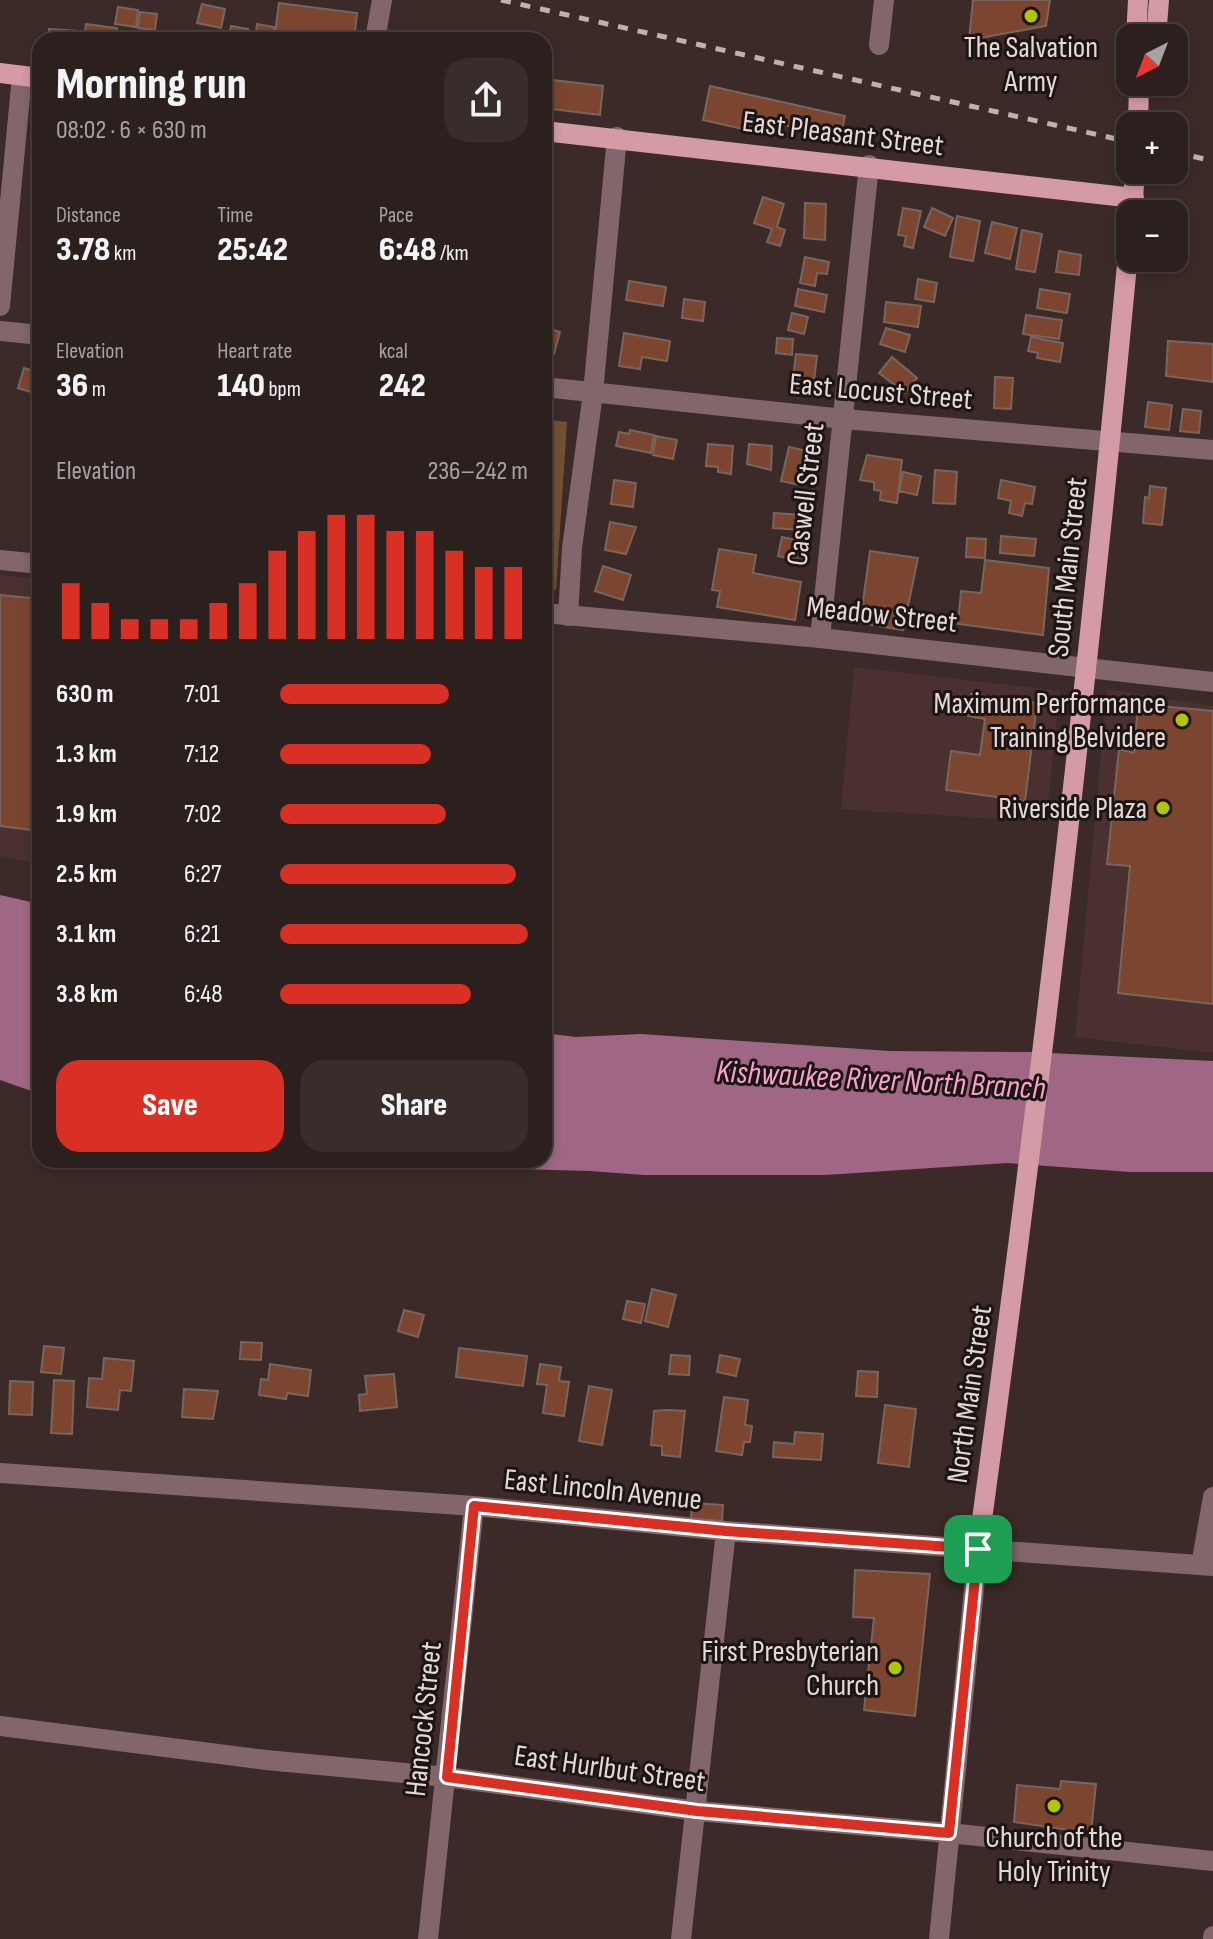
<!DOCTYPE html>
<meta charset="utf-8">
<style>
body{margin:0;font-family:"Sofia Sans Condensed",sans-serif;background:#382d2b;color:#f1f3f6;height:100vh;display:flex;flex-direction:column;font-size:30px;white-space:nowrap}
*{box-sizing:border-box;margin:0}
p{font-size:26px;color:#a6a3a4}
.icon{flex:none;width:44px;height:44px;fill:none;stroke:currentColor;stroke-width:2;stroke-linecap:round;stroke-linejoin:round}
.map{position:relative;flex:1;overflow:hidden}
.panel{position:absolute;left:32px;top:32px;width:520px;height:1136px;display:flex;flex-direction:column;background:#2c201e;border-radius:24px;box-shadow:0 4px 12px #0003,0 0 0 2px #483e3c}
.panel>*{flex:none}
.needle{width:52px;rotate:222deg}
.controls{position:absolute;left:1116px;top:24px;display:grid;gap:16px}
.controls a{display:grid;place-items:center;width:72px;height:72px;border-radius:16px;background:#2c201e;box-shadow:0 4px 12px #0003,0 0 0 2px #483e3c;font-size:40px}
.pin{position:absolute;display:grid;place-items:center;width:68px;height:68px;color:#fff;margin:-34px;border-radius:16px;box-shadow:0 4px 12px #0006}
.round{display:grid;place-items:center;flex:none;width:84px;height:84px;border-radius:24px;background:#382d2b}
.overview{display:flex;align-items:center;justify-content:space-between;height:136px;padding:0 24px}
h1{font-size:44px;font-weight:800;line-height:60px}
.figures{display:grid;grid-template-columns:repeat(3,1fr);gap:12px;height:136px;padding:8px 24px}
.figures div{display:grid;align-content:center}
.figures b{font-size:34px;font-weight:800}
.figures small{font-size:22px;font-weight:400}
.figures p{font-size:22px}
.chart{height:224px;padding:16px 24px}
.chart p{display:flex;justify-content:space-between}
.chart svg{width:100%;height:144px;margin-top:8px;stroke:#d93025;stroke-width:6}
.button{display:flex;gap:16px;margin-top:auto;padding:16px 24px}
.button a{flex:1;height:92px;border-radius:24px;background:#d93025;color:#fff;font-size:32px;font-weight:800;line-height:92px;text-align:center}
.button a+a{background:#382d2b;color:#f1f3f6}
ul{padding:0 24px;list-style:none;font-size:26px}
li{display:grid;grid-template-columns:128px 96px 1fr;align-items:center;height:60px}
li i{height:20px;border-radius:10px;background:#d93025}
.map>svg:first-child{display:block}
.built{fill:#4a312f}
.green{fill:#715135}
.water{fill:#9f6783}
.building{fill:#7b452f;stroke:#78665e;stroke-width:2}
.lines{fill:none;stroke-linecap:round;stroke-linejoin:round}
.minor{stroke:#82666b;stroke-width:20}
.major{stroke:#d49ba5;stroke-width:20}
.rail{stroke:#beb1b0;stroke-width:5;stroke-dasharray:10 10;stroke-linecap:butt}
.route-casing{stroke:#fff;stroke-width:16}
.route{stroke:#d93025;stroke-width:10}
.poi-dot{fill:#b1c500;stroke:#1d1514;stroke-width:3}
.labels{text-anchor:middle;stroke-width:6;stroke-linejoin:round;paint-order:stroke}
.poi-label{font-size:30px;fill:#e5d9d8;stroke:#1d1514;text-anchor:end}
.street-label{font-size:30px;fill:#e5d9d8;stroke:#1d1514}
.water-label{font-size:32px;font-style:italic;fill:#f6a2cc;stroke:#1d1514}
</style>
<div class="map">
<svg width="1213" height="1939" viewBox="0 0 1213 1939">
<rect width="100%" height="100%" fill="#3b2a28"/>
<path class="built" d="M 0,575 L 40,579 L 40,864 L 0,856 Z
M 854,667 L 1060,691 L 1046,822 L 841,809 Z
M 1107,689 L 1213,706 L 1213,1053 L 1075,1037 Z"/>
<path class="green" d="M 544,419 L 567,422 L 556,590 L 544,589 Z"/>
<path class="water" d="M 0,895 L 40,904 L 40,1094 L 0,1080 Z
M 544,1033 L 576,1037 L 641,1034 L 890,1051 L 1030,1052 L 1213,1061 L 1213,1172 L 1130,1172 L 1007,1163 L 825,1175 L 644,1175 L 589,1171 L 314,1163 L 302,1160 L 544,1160 Z"/>
<path class="building" d="M 973,0 L 1050,0 L 1046,26 L 969,40 Z
M 279,3 L 357,13 L 354,40 L 274,40 Z
M 202,4 L 225,9 L 221,28 L 197,23 Z
M 118,7 L 138,10 L 136,27 L 115,24 Z
M 140,12 L 157,14 L 155,30 L 138,28 Z
M 86,24 L 117,28 L 116,40 L 84,40 Z
M 257,24 L 274,27 L 272,40 L 255,40 Z
M 231,26 L 248,29 L 245,40 L 228,40 Z
M 49,29 L 78,31 L 77,40 L 48,40 Z
M 544,79 L 603,86 L 600,115 L 544,108 Z
M 710,86 L 845,116 L 840,138 L 767,121 L 765,134 L 703,120 Z
M 763,197 L 784,204 L 777,227 L 785,230 L 780,246 L 767,242 L 772,229 L 754,223 Z
M 805,203 L 826,204 L 825,240 L 804,238 Z
M 903,208 L 921,211 L 913,248 L 904,246 L 906,236 L 898,235 Z
M 932,208 L 953,218 L 945,236 L 924,227 Z
M 957,216 L 980,221 L 973,261 L 950,257 Z
M 992,222 L 1017,228 L 1010,259 L 985,253 Z
M 1022,230 L 1042,234 L 1035,272 L 1016,269 Z
M 1059,251 L 1081,255 L 1079,275 L 1056,272 Z
M 805,257 L 829,262 L 827,274 L 817,273 L 815,286 L 800,283 Z
M 918,279 L 937,283 L 934,302 L 915,299 Z
M 629,281 L 666,287 L 663,306 L 626,300 Z
M 798,289 L 827,295 L 824,312 L 795,306 Z
M 1040,289 L 1070,294 L 1067,313 L 1037,308 Z
M 684,299 L 705,302 L 703,321 L 682,318 Z
M 886,302 L 921,306 L 918,327 L 884,322 Z
M 792,313 L 808,317 L 804,334 L 788,330 Z
M 1026,315 L 1062,320 L 1059,339 L 1023,334 Z
M 544,327 L 560,332 L 554,354 L 544,350 Z
M 886,328 L 910,335 L 905,352 L 880,344 Z
M 624,333 L 670,341 L 667,361 L 642,357 L 640,369 L 619,366 Z
M 1031,337 L 1063,343 L 1060,362 L 1037,358 L 1038,353 L 1028,351 Z
M 777,338 L 793,339 L 792,355 L 776,353 Z
M 1168,341 L 1213,344 L 1213,382 L 1166,376 Z
M 796,354 L 817,356 L 813,389 L 792,387 Z
M 892,357 L 917,378 L 905,393 L 879,373 Z
M 24,368 L 40,373 L 40,395 L 18,388 Z
M 995,377 L 1013,378 L 1011,409 L 994,408 Z
M 1148,402 L 1172,405 L 1169,430 L 1145,427 Z
M 1183,409 L 1201,411 L 1199,433 L 1180,431 Z
M 630,430 L 654,435 L 651,453 L 616,446 L 619,432 L 629,434 Z
M 656,436 L 677,440 L 673,459 L 653,455 Z
M 708,444 L 733,446 L 731,474 L 718,472 L 718,467 L 706,466 Z
M 749,444 L 772,446 L 771,470 L 747,464 Z
M 789,447 L 807,451 L 800,485 L 781,481 Z
M 867,455 L 902,460 L 897,503 L 880,500 L 881,491 L 874,490 L 874,482 L 860,480 Z
M 935,470 L 957,472 L 955,504 L 933,503 Z
M 903,472 L 921,476 L 917,495 L 899,491 Z
M 614,480 L 636,483 L 633,507 L 611,504 Z
M 1001,480 L 1035,487 L 1032,504 L 1025,503 L 1022,516 L 1009,513 L 1011,501 L 998,498 Z
M 1150,486 L 1166,488 L 1162,525 L 1143,523 L 1145,497 L 1149,498 Z
M 774,513 L 802,515 L 801,530 L 773,528 Z
M 610,522 L 636,527 L 626,554 L 605,550 Z
M 1001,536 L 1036,539 L 1034,556 L 1000,553 Z
M 782,537 L 806,542 L 803,561 L 778,556 Z
M 967,538 L 986,539 L 985,558 L 966,557 Z
M 719,549 L 756,555 L 753,573 L 801,582 L 795,620 L 717,607 L 720,591 L 712,590 Z
M 870,551 L 918,558 L 903,630 L 860,623 Z
M 985,560 L 1049,568 L 1043,635 L 958,624 L 961,591 L 981,593 Z
M 603,566 L 631,575 L 623,600 L 595,591 Z
M 0,595 L 40,599 L 40,831 L 0,826 Z
M 971,694 L 1037,703 L 1025,801 L 946,790 L 951,751 L 980,755 L 985,719 L 968,716 Z
M 1138,704 L 1213,711 L 1213,1004 L 1118,993 L 1130,866 L 1107,864 L 1119,749 L 1134,753 Z
M 652,1289 L 676,1295 L 668,1327 L 645,1321 Z
M 627,1301 L 645,1304 L 641,1323 L 623,1319 Z
M 404,1310 L 424,1315 L 418,1337 L 398,1331 Z
M 241,1342 L 262,1343 L 261,1360 L 240,1359 Z
M 44,1346 L 64,1348 L 61,1374 L 41,1372 Z
M 459,1348 L 527,1356 L 523,1386 L 456,1377 Z
M 671,1355 L 690,1356 L 689,1375 L 669,1374 Z
M 720,1355 L 740,1359 L 736,1376 L 717,1372 Z
M 104,1358 L 134,1361 L 131,1391 L 120,1390 L 118,1410 L 87,1407 L 89,1378 L 102,1379 Z
M 270,1364 L 311,1370 L 308,1396 L 287,1393 L 286,1399 L 259,1395 L 261,1379 L 268,1380 Z
M 540,1364 L 561,1367 L 559,1381 L 569,1382 L 564,1416 L 543,1413 L 547,1385 L 537,1384 Z
M 858,1371 L 878,1372 L 877,1397 L 856,1396 Z
M 394,1374 L 397,1407 L 360,1411 L 359,1395 L 367,1394 L 365,1376 Z
M 54,1380 L 74,1381 L 72,1434 L 51,1433 Z
M 10,1381 L 33,1382 L 32,1415 L 9,1414 Z
M 589,1386 L 612,1390 L 602,1445 L 579,1441 Z
M 184,1389 L 218,1391 L 213,1419 L 182,1417 Z
M 724,1397 L 748,1400 L 745,1425 L 752,1426 L 750,1442 L 744,1442 L 742,1455 L 716,1451 Z
M 885,1405 L 916,1409 L 909,1467 L 878,1463 Z
M 668,1410 L 685,1411 L 680,1457 L 662,1455 L 662,1446 L 651,1445 L 654,1411 Z
M 795,1432 L 823,1434 L 821,1460 L 773,1457 L 774,1442 L 794,1444 Z
M 692,1503 L 723,1505 L 722,1521 L 691,1519 Z
M 855,1570 L 930,1574 L 915,1716 L 864,1710 L 874,1618 L 853,1617 Z
M 1061,1781 L 1096,1784 L 1091,1833 L 1014,1822 L 1017,1785 L 1060,1789 Z"/>
<g class="lines">
<path class="minor" d="M 375,40 L 382,0
M 879,45 L 884,0
M 0,306 L 22,76
M 0,331 L 40,335
M 544,387 L 844,419 L 1213,450
M 0,560 L 40,564
M 544,613 L 820,638 L 1213,682
M 568,616 L 572,548 L 593,393 L 617,137
M 820,638 L 869,165
M 0,1473 L 474,1506 L 726,1531 L 1213,1566
M 1201,1565 L 1213,1497
M 0,1726 L 266,1760 L 447,1777 L 697,1811 L 949,1833 L 1213,1861
M 428,1939 L 474,1506
M 681,1939 L 726,1531
M 939,1939 L 978,1549
M 1213,1939 L 1213,1936"/>
<path class="major" d="M 1136,38 L 1138,0
M 1156,38 L 1159,0
M 0,73 L 40,78
M 1138,126 L 1139,82
M 544,131 L 1134,198
M 1132,214 L 1135,170
M 978,1549 C 1038,1111 1089,673 1130,233"/>
<path class="rail" d="M 501,0 L 1130,142
M 1174,152 L 1213,161"/>
</g>
<g class="lines">
<g class="route-casing">
<path id="route" d="M 474,1506 L 726,1531 L 978,1549 L 949,1833 L 697,1811 L 447,1777 Z"/>
</g>
<use href="#route" class="route"/>
</g>
<g class="poi-dot">
<circle cx="1031" cy="16" r="8"/>
<circle cx="1182" cy="720" r="8"/>
<circle cx="1163" cy="808" r="8"/>
<circle cx="895" cy="1668" r="8"/>
<circle cx="1054" cy="1806" r="8"/>
</g>
<g class="labels">
<g class="poi-label">
<text x="1031" y="57" text-anchor="middle">The Salvation<tspan x="1031" dy="34">Army</tspan></text>
<text x="1166" y="713">Maximum Performance<tspan x="1166" dy="34">Training Belvidere</tspan></text>
<text x="1147" y="818">Riverside Plaza</text>
<text x="879" y="1661">First Presbyterian<tspan x="879" dy="34">Church</tspan></text>
<text x="1054" y="1847" text-anchor="middle">Church of the<tspan x="1054" dy="34">Holy Trinity</tspan></text>
</g>
<g class="street-label">
<text transform="translate(843 133) rotate(7)" y="10">East Pleasant Street</text>
<text transform="translate(881 391) rotate(5)" y="10">East Locust Street</text>
<text transform="translate(805 494) rotate(-83)" y="10">Caswell Street</text>
<text transform="translate(1067 567) rotate(-84)" y="10">South Main Street</text>
<text transform="translate(882 614) rotate(6)" y="10">Meadow Street</text>
<text transform="translate(969 1394) rotate(-82)" y="10">North Main Street</text>
<text transform="translate(603 1489) rotate(6)" y="10">East Lincoln Avenue</text>
<text transform="translate(423 1719) rotate(-84)" y="10">Hancock Street</text>
<text transform="translate(610 1768) rotate(8)" y="10">East Hurlbut Street</text>
</g>
<g class="water-label">
<text transform="translate(881 1079) rotate(3)" y="11">Kishwaukee River North Branch</text>
</g>
</g>
</svg>
<div class="controls">
<a><svg class="needle" viewBox="-14 -14 28 28"><path d="M0-13l5 13h-10z" fill="#e53935"/><path d="M0 13l5-13h-10z" fill="#a6a3a4"/></svg></a>
<a>+</a>
<a>−</a>
</div>
<div class="pin" style="left:978px;top:1549px;background:#1e9e55"><svg class="icon" aria-label="arrive" viewBox="0 0 24 24"><path d="M6 21V4h12l-3 4 3 4H6"/></svg></div>
<section class="panel">
<div class="overview"><div><h1>Morning run</h1><p>08:02 · 6 × 630 m</p></div><a class="round"><svg class="icon" aria-label="share" viewBox="0 0 24 24"><path d="M12 15V3M7 8l5-5 5 5M5 13v7h14v-7"/></svg></a></div>
<div class="figures">
<div><p>Distance</p><b>3.78<small> km</small></b></div>
<div><p>Time</p><b>25:42</b></div>
<div><p>Pace</p><b>6:48<small> /km</small></b></div>
</div>
<div class="figures">
<div><p>Elevation</p><b>36<small> m</small></b></div>
<div><p>Heart rate</p><b>140<small> bpm</small></b></div>
<div><p>kcal</p><b>242</b></div>
</div>
<div class="chart"><p><span>Elevation</span>236–242 m</p>
<svg viewBox="0 0 160 44" preserveAspectRatio="none"><path d="M5 44V27M15 44V33M25 44V38M35 44V38M45 44V38M55 44V33M65 44V27M75 44V17M85 44V11M95 44V6M105 44V6M115 44V11M125 44V11M135 44V17M145 44V22M155 44V22"/></svg>
</div>
<ul>
<li><b>630 m</b>7:01<i style="width:68%"></i></li>
<li><b>1.3 km</b>7:12<i style="width:61%"></i></li>
<li><b>1.9 km</b>7:02<i style="width:67%"></i></li>
<li><b>2.5 km</b>6:27<i style="width:95%"></i></li>
<li><b>3.1 km</b>6:21<i style="width:100%"></i></li>
<li><b>3.8 km</b>6:48<i style="width:77%"></i></li>
</ul>
<div class="button"><a>Save</a><a>Share</a></div>
</section>
</div>
